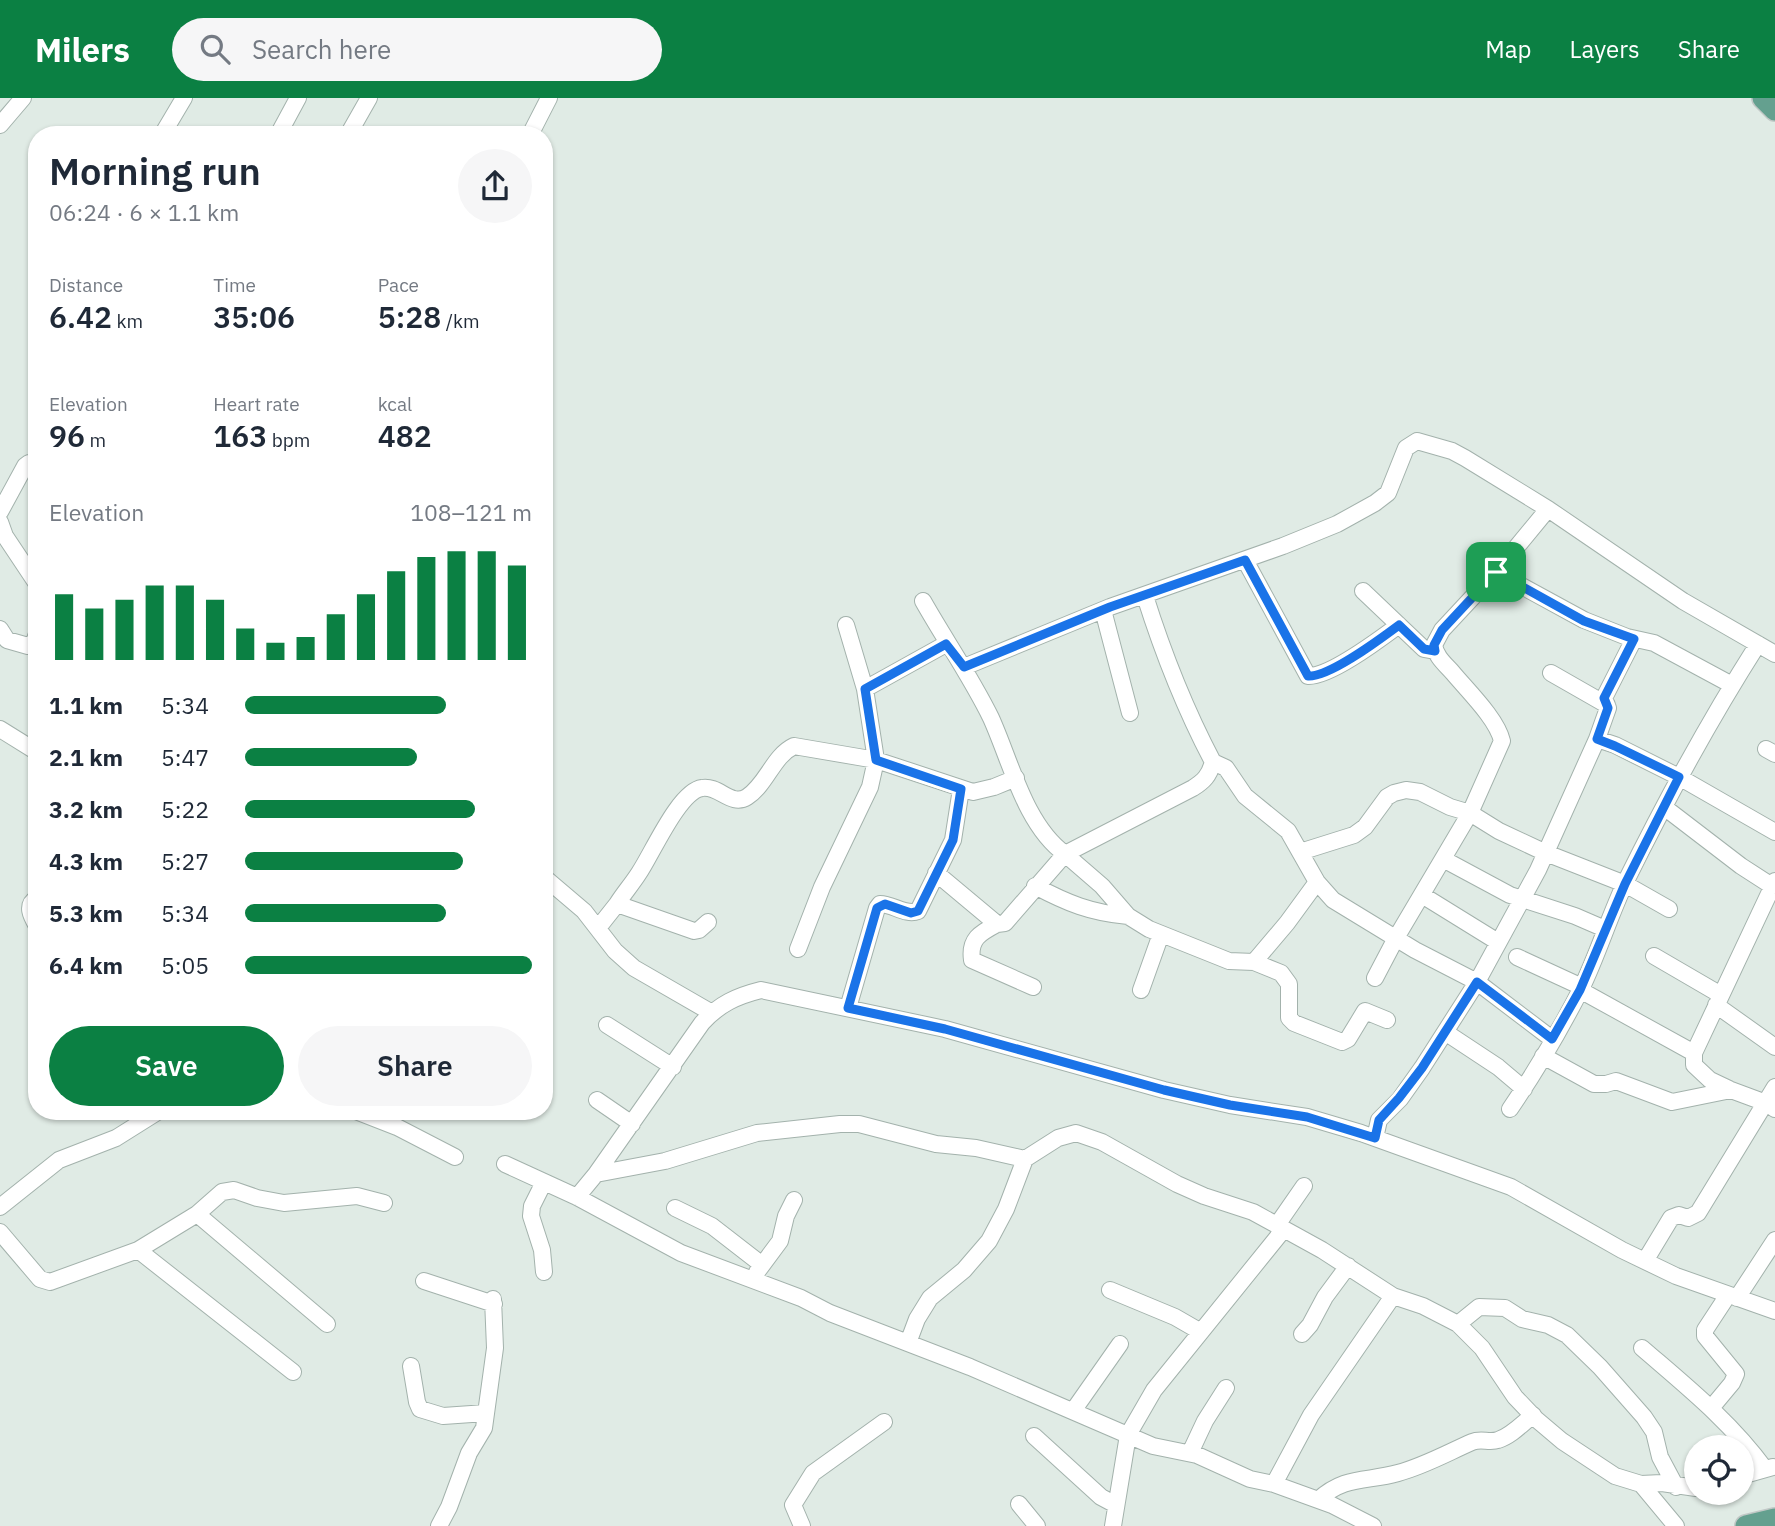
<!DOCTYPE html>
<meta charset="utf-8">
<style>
body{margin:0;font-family:"IBM Plex Sans",sans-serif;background:#f6f6f7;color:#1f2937;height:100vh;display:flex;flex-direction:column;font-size:26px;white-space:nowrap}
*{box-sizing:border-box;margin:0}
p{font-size:23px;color:#747a83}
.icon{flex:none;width:38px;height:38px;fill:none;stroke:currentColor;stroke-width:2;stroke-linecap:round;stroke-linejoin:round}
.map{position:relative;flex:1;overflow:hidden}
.details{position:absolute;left:28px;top:28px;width:525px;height:994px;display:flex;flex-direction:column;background:#fff;border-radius:28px;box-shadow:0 2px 5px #0004}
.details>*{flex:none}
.tools{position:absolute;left:1684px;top:1337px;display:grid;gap:14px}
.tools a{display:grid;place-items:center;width:70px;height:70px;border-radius:50%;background:#fff;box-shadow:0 2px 5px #0004;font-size:35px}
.pin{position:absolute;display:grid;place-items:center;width:60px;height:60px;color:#fff;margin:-30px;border-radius:14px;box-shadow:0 4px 10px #0006}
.round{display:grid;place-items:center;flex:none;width:74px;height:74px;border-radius:37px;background:#f6f6f7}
.head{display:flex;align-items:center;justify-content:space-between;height:119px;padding:0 21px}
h1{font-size:38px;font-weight:600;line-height:52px}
.figures{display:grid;grid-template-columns:repeat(3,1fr);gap:10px;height:119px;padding:7px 21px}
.figures div{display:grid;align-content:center}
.figures b{font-size:30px;font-weight:600}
.figures small{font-size:19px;font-weight:400}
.figures p{font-size:19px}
.chart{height:196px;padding:14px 21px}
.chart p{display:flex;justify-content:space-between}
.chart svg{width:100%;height:126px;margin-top:7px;stroke:#0b8043;stroke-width:6}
.cta{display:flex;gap:14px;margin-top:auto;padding:14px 21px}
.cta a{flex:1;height:80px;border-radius:42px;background:#0b8043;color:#fff;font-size:28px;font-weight:600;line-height:80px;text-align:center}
.cta a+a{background:#f6f6f7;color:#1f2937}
ul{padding:0 21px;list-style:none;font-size:23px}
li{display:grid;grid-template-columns:112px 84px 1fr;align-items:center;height:52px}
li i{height:18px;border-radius:9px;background:#0b8043}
header{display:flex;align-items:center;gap:42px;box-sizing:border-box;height:98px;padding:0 35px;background:#0b8043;color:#fff}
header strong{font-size:33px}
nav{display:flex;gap:38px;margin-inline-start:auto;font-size:24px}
.search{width:490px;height:63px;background:#f6f6f7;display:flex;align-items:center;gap:18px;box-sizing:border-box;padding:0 24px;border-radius:38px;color:#747a83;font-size:26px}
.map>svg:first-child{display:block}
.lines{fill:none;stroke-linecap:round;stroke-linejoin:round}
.street-casing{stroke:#a3b2ac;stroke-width:18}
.primary-casing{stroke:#c1c8c6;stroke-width:24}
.street{stroke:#fff;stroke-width:16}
.primary{stroke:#64a08f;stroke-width:21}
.route-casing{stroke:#fff;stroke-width:14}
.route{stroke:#1a73e8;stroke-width:9}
</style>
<header>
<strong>Milers</strong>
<div class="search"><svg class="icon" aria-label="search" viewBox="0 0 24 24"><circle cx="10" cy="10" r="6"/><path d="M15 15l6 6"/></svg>Search here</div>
<nav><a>Map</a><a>Layers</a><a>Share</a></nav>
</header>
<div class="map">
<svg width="1775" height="1428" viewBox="0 0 1775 1428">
<rect width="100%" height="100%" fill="#e0ebe5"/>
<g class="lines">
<g class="street-casing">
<path id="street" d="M 0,27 L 23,0
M 162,37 L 184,0
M 278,37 L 298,0
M 348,37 L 369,0
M 530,37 L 549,0
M 0,414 L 25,368 L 29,365 L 37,367
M 0,424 L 5,438 L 37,486
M 1245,462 L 1308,578 C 1330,579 1380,541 1399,527
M 1496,474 L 1584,522 L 1627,539 L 1654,545 L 1732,587
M 1363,493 L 1424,551 L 1435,553
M 923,503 C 945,542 971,579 991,620 C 1011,664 1025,727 1065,756 L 1193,690 C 1204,683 1209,678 1213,664 C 1185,611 1163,555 1145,498
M 1103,512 L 1130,615
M 0,531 L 7,542 L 28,548 L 34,544 L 37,536
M 964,569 L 1110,509 L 1283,448 L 1337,426 L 1375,405 L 1388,395 L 1406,350 L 1417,343 L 1452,353 L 1465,360 L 1548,411 L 1683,503 L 1775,556
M 1551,575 L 1607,607
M 865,591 L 946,546
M 0,631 L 37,654
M 1597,641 L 1608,610 L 1604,600 L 1634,541
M 1766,651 L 1775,656
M 1213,664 L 1226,670 L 1245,698 L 1288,733 L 1317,784 L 1333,802 L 1415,852 L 1477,884 L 1552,941
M 1664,709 L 1741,768 L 1772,788
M 1300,754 L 1354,737 L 1365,729 L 1387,699 L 1394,695 L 1406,692 L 1420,694 L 1450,709 L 1470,715 L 1499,733 L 1546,755 L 1625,786 L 1669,811
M 1443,761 L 1510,797 L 1575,818 L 1605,831
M 936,775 L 997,826 L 1005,825 L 1065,756 L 1102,788 L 1128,818 L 1149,831 L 1229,863 L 1254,864 L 1281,875 L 1289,886 L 1289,920 L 1294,925 L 1342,944 L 1348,941 L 1365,913 L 1387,922
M 544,779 L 584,813 L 615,853 L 634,870 L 712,915
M 1035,788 C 1067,805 1091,815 1128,818
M 1422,797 L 1498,844
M 37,800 C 25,807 31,818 37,828
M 617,806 C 624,795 632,786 639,775 C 652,756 679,693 702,690 C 719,687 731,709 747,699 C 767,686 773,658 794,648 L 876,662 L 973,694 L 994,689 L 1016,680
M 997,826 C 980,835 969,841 972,862 L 1033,889
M 598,830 L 617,806 L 694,833 L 699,832 L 708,824
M 798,851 L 822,789 L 870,689 L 876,662 L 865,591 L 846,527
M 1654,858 L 1721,897
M 1517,859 L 1582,889
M 1254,864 L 1287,825 L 1317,784
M 1375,880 L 1396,840 L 1470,715 L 1502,643 C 1497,621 1468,593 1453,575 C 1445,566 1436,559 1434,547 L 1442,532 L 1496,474 L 1548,411
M 1141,892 L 1161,836
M 1580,892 L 1694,955
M 1716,907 L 1775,949
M 848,910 L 877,810 L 880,806 C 893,806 906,818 918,813 L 953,742 L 961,691
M 607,927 L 673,969
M 1445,934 L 1498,969 L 1524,991
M 1543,958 L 1594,986 L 1606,986 L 1616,983 L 1672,1004 L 1731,992 L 1766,1005 L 1775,1011
M 1729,991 L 1710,982 L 1694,967 L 1694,955 L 1775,783
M 597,1002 L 632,1026
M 1510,1011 C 1536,973 1560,932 1581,891 C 1598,856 1609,819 1626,783 C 1666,702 1709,623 1758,546
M 356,1013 L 397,1029 L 455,1059
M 1375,1040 L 1379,1022 L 1400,1001 L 1422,970 L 1477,884 L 1538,772 L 1597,641 L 1615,647 L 1679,679 L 1775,734
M 505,1066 L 577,1099 L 681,1155 L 801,1200 L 830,1215 L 970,1269 L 1153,1348 L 1197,1357 L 1250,1381 L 1274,1386 L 1332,1407 L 1373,1428
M 596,1076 L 665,1063 L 757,1035 L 840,1026 L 859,1026 L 936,1046 L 976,1050 L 1025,1061
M 544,1084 L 532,1108 L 531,1118 L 542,1152 L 544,1174
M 577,1099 L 596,1076 L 702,925 C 719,906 737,898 761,892 L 945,931 L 1164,992 L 1230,1007 L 1307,1019 L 1361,1035 L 1511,1089 L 1622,1152 L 1676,1178 L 1775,1213
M 0,1109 L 59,1062 L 116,1040 L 159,1013
M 675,1110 L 712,1128 L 761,1166
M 197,1116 L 327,1226
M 1277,1127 L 1304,1088
M 0,1134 L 40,1181 L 50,1184 L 138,1152 L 197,1116 L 222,1094 L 234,1092 L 257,1100 L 284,1105 L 357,1098 L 384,1105
M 138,1152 L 293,1274
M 1645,1163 L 1671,1120 L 1679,1117 L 1688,1120 L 1698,1115 L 1775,989
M 757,1174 L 780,1143 L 786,1118 L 794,1102
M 424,1183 L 494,1206
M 1110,1192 L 1175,1219 L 1201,1234
M 1737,1200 L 1775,1142
M 1458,1226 L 1479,1209 L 1505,1210 L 1522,1221 L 1548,1227 L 1567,1237 L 1600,1269 L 1644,1319 L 1654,1334 L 1660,1359 L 1676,1389
M 1302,1236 L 1310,1227 L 1325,1199 L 1348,1168
M 908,1245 L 917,1221 L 930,1200 L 964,1172 L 989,1143 L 1006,1111 L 1025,1061 L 1058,1040 L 1076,1035 L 1102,1044 L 1177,1086 L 1204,1098 L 1253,1114 L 1322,1152 L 1393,1198 L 1423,1208 L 1458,1226 L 1482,1250 L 1515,1299 L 1536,1321 L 1562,1343 L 1615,1378 L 1641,1386 L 1662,1385 L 1696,1390
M 1642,1250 C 1686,1288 1731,1324 1765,1371
M 411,1268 L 417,1304 L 420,1311 L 443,1318 L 486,1315
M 1712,1309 L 1732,1285 L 1736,1276 L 1705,1238 L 1705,1232 L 1728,1197
M 1073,1313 L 1120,1246
M 1034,1338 L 1101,1399 L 1116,1407
M 1190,1355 L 1205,1323 L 1226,1290
M 1741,1378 L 1773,1369
M 1274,1386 L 1311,1317 L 1393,1198
M 1641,1386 L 1676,1428
M 1318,1402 C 1345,1377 1367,1384 1398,1375 C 1424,1368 1447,1355 1472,1344 C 1481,1340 1489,1345 1498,1342 C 1511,1338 1522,1326 1533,1317
M 1019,1406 L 1037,1428
M 439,1428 L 449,1409 L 469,1355 L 484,1330 L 495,1250 L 493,1201
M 802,1428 L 793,1407 L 813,1375 L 884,1324
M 1113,1428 L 1128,1337 L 1154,1292 L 1284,1131"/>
</g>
<g class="primary-casing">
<path id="primary" d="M 1763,0 L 1775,12
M 1746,1428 L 1775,1421"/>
</g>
<use href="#street" class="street"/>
<use href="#primary" class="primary"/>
</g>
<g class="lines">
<g class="route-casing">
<path id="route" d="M 1245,462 L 1308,578 C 1330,579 1380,541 1399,527 L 1424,551 L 1435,553 L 1434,547 L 1442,532 L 1496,474 L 1584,523 L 1634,541 L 1604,600 L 1608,610 L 1597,641 L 1615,648 L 1679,679 L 1625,786 L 1580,892 L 1552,941 L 1477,884 L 1422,970 L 1399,1000 L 1379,1022 L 1375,1040 L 1307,1019 L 1230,1007 L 1164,992 L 945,931 L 848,910 L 877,810 L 885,806 L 911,815 L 918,813 L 953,742 L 961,691 L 876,662 L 865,591 L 946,546 L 964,569 L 1110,509 Z"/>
</g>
<use href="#route" class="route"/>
</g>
</svg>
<div class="tools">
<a><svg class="icon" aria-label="locate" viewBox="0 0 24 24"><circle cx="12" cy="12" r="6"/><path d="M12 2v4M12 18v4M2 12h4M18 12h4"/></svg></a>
</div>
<div class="pin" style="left:1496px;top:474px;background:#1e9e55"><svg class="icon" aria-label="arrive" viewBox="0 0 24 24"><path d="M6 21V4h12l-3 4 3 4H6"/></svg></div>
<section class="details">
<div class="head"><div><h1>Morning run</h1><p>06:24 · 6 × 1.1 km</p></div><a class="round"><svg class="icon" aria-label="share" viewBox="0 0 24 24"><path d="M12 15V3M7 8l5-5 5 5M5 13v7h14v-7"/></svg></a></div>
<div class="figures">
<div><p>Distance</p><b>6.42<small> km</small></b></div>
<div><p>Time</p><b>35:06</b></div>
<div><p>Pace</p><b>5:28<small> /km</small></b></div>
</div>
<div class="figures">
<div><p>Elevation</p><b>96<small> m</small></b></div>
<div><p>Heart rate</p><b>163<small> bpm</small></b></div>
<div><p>kcal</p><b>482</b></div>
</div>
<div class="chart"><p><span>Elevation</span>108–121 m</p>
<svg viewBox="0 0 160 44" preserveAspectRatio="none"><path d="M5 44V21M15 44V26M25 44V23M35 44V18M45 44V18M55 44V23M65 44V33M75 44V38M85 44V36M95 44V28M105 44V21M115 44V13M125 44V8M135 44V6M145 44V6M155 44V11"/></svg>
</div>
<ul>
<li><b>1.1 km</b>5:34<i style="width:70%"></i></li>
<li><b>2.1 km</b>5:47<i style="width:60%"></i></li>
<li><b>3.2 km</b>5:22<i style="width:80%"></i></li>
<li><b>4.3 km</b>5:27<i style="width:76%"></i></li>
<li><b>5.3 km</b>5:34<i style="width:70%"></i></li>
<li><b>6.4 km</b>5:05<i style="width:100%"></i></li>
</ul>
<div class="cta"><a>Save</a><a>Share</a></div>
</section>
</div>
